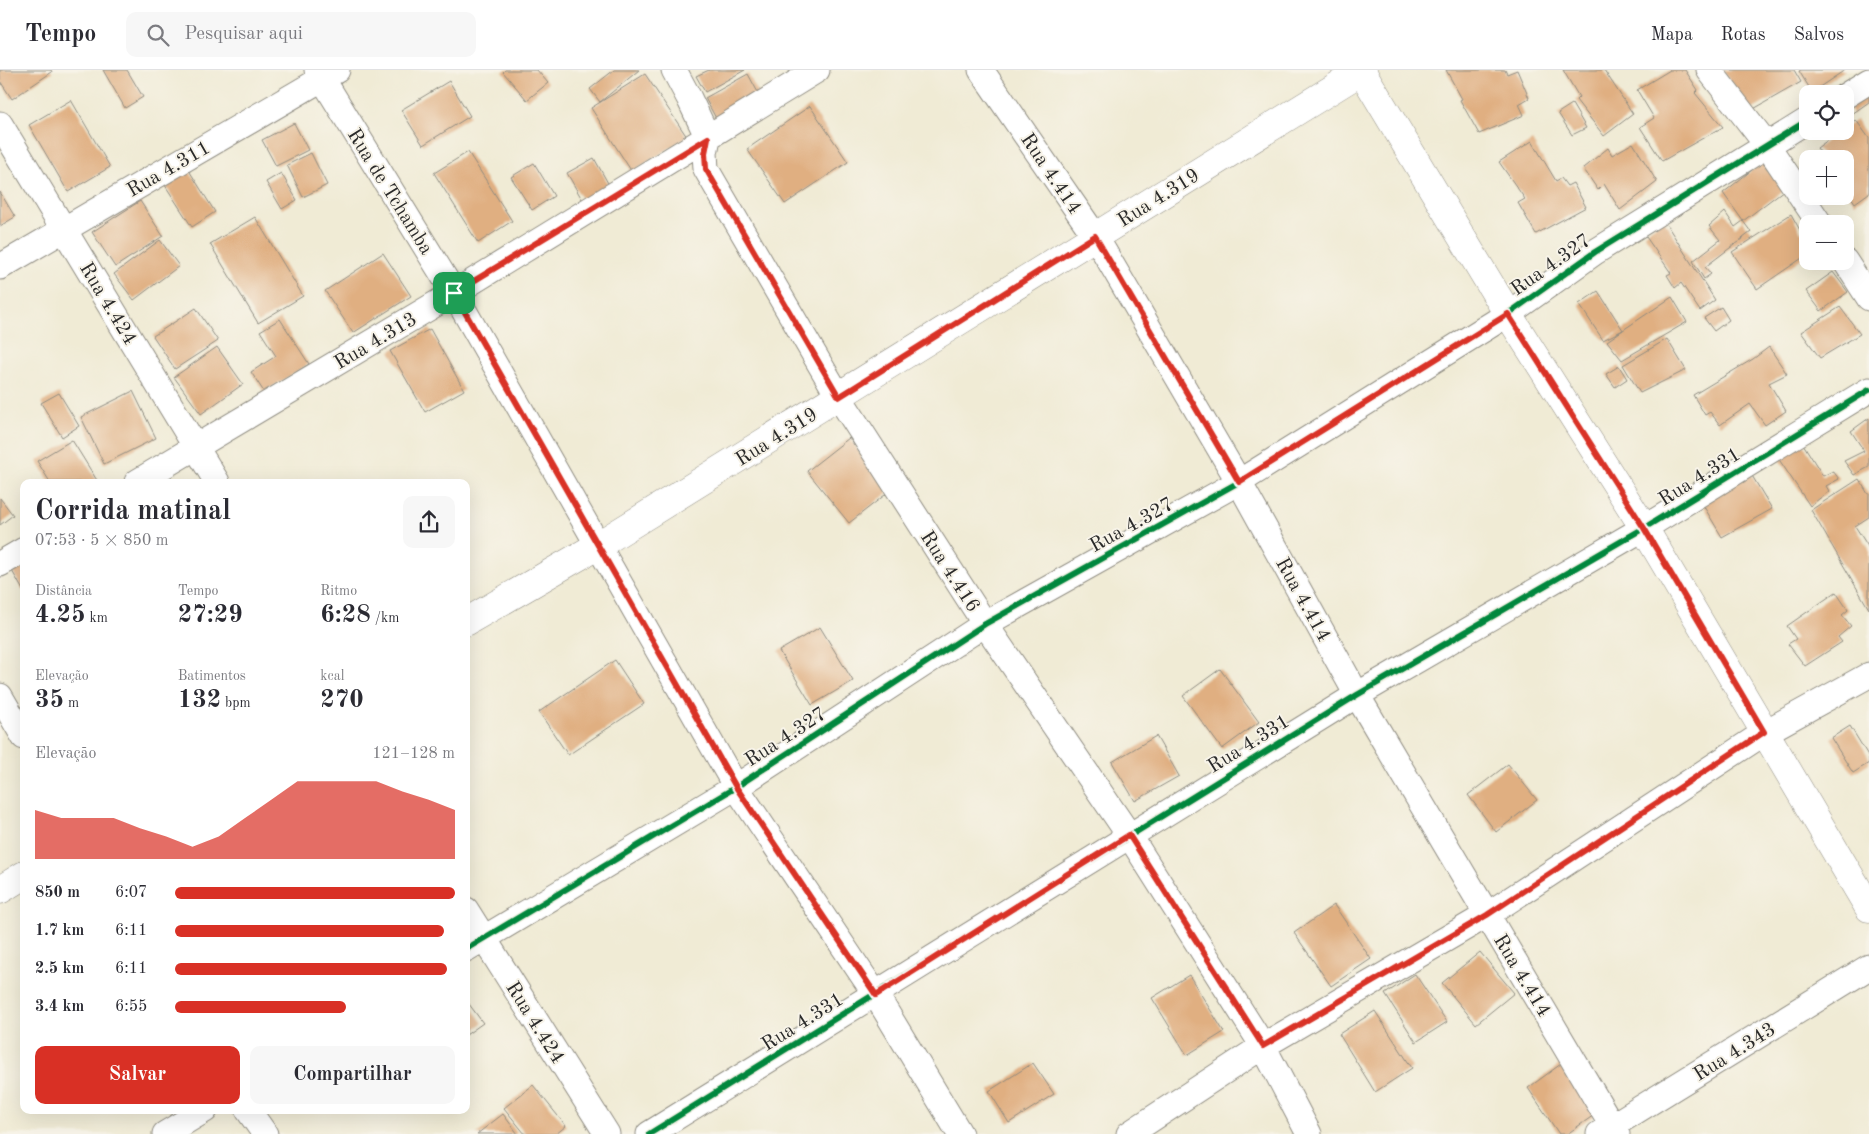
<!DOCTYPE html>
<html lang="pt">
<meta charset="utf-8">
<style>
body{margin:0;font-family:"Old Standard TT",serif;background:#f7f7f7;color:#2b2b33;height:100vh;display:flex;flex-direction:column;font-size:19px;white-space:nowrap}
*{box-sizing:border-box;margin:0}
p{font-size:16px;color:#7c7c81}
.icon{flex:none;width:28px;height:28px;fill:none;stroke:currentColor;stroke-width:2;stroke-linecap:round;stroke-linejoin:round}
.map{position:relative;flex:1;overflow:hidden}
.details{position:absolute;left:20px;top:409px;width:450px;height:635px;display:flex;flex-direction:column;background:#fff;border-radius:10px;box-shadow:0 5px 20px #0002}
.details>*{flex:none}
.controls{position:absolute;left:1799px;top:15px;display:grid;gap:10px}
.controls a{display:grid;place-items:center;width:55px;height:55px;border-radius:10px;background:#fff;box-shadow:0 5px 20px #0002;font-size:25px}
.pin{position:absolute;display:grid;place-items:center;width:42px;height:42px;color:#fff;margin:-21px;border-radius:10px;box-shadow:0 2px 8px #0006}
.round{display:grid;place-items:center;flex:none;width:52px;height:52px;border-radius:10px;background:#f7f7f7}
.summary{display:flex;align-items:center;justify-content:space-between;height:85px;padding:0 15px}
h1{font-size:28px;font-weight:700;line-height:38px}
.stats{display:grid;grid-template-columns:repeat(3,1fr);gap:8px;height:85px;padding:5px 15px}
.stats div{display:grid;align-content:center}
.stats b{font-size:25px;font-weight:700}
.stats small{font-size:14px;font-weight:400}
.stats p{font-size:14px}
.chart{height:140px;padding:10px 15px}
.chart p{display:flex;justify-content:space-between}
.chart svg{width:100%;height:90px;margin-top:5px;fill:#d93025;opacity:.7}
.cta{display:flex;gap:10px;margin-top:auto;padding:10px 15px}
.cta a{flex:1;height:58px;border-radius:10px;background:#d93025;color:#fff;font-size:20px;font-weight:700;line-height:58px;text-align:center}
.cta a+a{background:#f7f7f7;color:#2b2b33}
ul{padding:0 15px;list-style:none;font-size:16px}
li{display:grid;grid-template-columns:80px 60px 1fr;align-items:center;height:38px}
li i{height:12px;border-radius:6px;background:#d93025}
header{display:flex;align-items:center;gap:30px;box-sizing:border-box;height:70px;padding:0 25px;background:#fff;border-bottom:1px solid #e1e1e2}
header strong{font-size:24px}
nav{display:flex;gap:28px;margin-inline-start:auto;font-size:18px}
.search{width:350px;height:45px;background:#f7f7f7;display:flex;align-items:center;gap:12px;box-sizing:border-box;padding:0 18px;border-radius:10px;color:#7c7c81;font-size:19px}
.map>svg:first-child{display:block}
.building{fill:#e0af81}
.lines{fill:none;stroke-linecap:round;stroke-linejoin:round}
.street-casing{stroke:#8e8b80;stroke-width:27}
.secondary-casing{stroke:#8e8b80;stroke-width:29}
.street{stroke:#fff;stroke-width:25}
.secondary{stroke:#fff;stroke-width:28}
.cycleway-casing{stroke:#f7f3e8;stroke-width:9}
.cycleway{stroke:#00873e;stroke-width:6}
.route-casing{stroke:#fff;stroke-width:10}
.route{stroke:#d93025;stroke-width:6}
.labels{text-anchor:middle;stroke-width:4;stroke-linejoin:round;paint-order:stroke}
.street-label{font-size:20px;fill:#2b2b2b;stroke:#f7f3e8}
</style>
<header>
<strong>Tempo</strong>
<div class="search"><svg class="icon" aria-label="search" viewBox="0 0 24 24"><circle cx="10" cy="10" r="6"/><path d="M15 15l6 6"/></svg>Pesquisar aqui</div>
<nav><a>Mapa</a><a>Rotas</a><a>Salvos</a></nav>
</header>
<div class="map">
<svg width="1869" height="1064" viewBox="0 0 1869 1064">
<rect width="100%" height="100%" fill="#f7f3e8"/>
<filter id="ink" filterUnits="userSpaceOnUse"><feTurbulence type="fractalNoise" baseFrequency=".02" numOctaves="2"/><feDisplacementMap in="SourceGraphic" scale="10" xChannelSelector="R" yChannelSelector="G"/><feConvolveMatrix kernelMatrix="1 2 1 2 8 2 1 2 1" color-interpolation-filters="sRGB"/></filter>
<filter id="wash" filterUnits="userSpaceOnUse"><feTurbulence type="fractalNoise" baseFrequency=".0096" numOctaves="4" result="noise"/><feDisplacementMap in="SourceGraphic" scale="20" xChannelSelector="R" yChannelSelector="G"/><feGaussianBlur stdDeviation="1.12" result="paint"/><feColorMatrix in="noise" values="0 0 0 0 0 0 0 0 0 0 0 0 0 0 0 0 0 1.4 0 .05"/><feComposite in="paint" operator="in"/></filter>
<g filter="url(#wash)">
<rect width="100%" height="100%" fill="#f0ebd5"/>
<g id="blocks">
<path class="building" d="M 0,0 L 51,0 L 52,2 L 12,29 L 0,11 Z
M 103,0 L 127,0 L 143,27 L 125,38 Z
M 505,0 L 537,0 L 548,13 L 527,30 L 503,2 Z
M 614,0 L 639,0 L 600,32 L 590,19 Z
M 709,0 L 745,0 L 705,22 L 696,6 Z
M 1446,0 L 1505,0 L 1507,4 L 1517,0 L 1529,28 L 1519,34 L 1524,45 L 1479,64 L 1460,30 L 1462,29 Z
M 1563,0 L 1604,0 L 1633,44 L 1604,66 L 1576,30 L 1579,27 Z
M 1670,0 L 1685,0 L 1698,20 L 1695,23 L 1723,57 L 1662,91 L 1640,57 L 1654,48 L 1637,20 Z
M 1723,0 L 1794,0 L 1801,12 L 1750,41 Z
M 1801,0 L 1845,0 L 1812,22 L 1799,1 Z
M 645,4 L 687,67 L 632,102 L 591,38 Z
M 748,4 L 761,28 L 718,52 L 705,28 Z
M 449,11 L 470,46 L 423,75 L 401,40 Z
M 1869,17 L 1869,32 L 1852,44 L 1847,31 Z
M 71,30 L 110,97 L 68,122 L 29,55 Z
M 1572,34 L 1586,58 L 1572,65 L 1558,43 Z
M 810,36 L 848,92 L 785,134 L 747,79 Z
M 1856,50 L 1869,68 L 1869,123 L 1855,133 L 1845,118 L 1845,89 L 1825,89 L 1817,78 L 1840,61 L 1845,61 L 1845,58 Z
M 294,53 L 308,80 L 276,96 L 262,70 Z
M 1532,71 L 1556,111 L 1561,108 L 1567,116 L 1573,113 L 1586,137 L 1536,164 L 1518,133 L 1525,129 L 1499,92 Z
M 1633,73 L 1657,112 L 1620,140 L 1604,114 L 1598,120 L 1583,98 L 1608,78 L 1612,85 Z
M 468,82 L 512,151 L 478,173 L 434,103 Z
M 311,83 L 327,115 L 303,127 L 287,95 Z
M 594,88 L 609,115 L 583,131 L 567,103 Z
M 1762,92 L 1784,120 L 1743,151 L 1723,123 Z
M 534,93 L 554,126 L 532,140 L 511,107 Z
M 185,94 L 215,142 L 192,157 L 161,109 Z
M 281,103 L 297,130 L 282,139 L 266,112 Z
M 0,122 L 15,147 L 0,156 Z
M 140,131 L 163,166 L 115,197 L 92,162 Z
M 1725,142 L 1735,157 L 1743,151 L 1751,162 L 1705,197 L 1711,204 L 1704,209 L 1693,191 L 1720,170 L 1709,156 Z
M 1791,144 L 1801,162 L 1808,159 L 1808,184 L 1757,219 L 1732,182 Z
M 255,147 L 303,226 L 258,253 L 210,174 Z
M 1663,149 L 1715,230 L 1700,241 L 1681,213 L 1675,218 L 1667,205 L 1671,203 L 1644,164 Z
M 160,170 L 179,196 L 134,230 L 114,204 Z
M 383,183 L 411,226 L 353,263 L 325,221 Z
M 1833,202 L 1848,222 L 1821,241 L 1806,221 Z
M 1598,221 L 1623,260 L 1672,227 L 1687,252 L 1622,290 L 1607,271 L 1623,260 L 1603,270 L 1579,234 Z
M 1721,237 L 1729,250 L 1714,261 L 1704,248 Z
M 1840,237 L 1860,264 L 1820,288 L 1801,262 Z
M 196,238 L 218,271 L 175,299 L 153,266 Z
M 280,249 L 309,294 L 264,322 L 251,302 L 276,286 L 260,261 Z
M 430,259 L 464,320 L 425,342 L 390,281 Z
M 1667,269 L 1686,300 L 1640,323 L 1623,295 Z
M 217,277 L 243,314 L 201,344 L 174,307 Z
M 1769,277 L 1787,304 L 1769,313 L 1786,341 L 1765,355 L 1750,334 L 1720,355 L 1710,342 L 1705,345 L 1693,325 L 1753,289 Z
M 1619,296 L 1627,309 L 1615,317 L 1606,304 Z
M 133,321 L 156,368 L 104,394 L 81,347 Z
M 59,323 L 79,356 L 62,367 L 41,333 Z
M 1869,348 L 1869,397 L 1854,405 L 1844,391 L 1864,381 L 1851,361 Z
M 849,368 L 890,421 L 849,453 L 807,401 Z
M 1800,369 L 1823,406 L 1833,401 L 1839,409 L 1826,416 L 1829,421 L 1810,436 L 1776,385 Z
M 72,370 L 98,412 L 50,412 L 37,391 Z
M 1748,399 L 1772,439 L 1722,467 L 1700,430 Z
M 1859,409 L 1868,424 L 1869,423 L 1869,447 L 1855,456 L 1869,478 L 1869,539 L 1811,440 Z
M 0,428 L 13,445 L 0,455 Z
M 24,492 L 24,522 L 11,499 Z
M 1836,522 L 1848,540 L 1842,545 L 1851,556 L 1838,567 L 1842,572 L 1805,596 L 1788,574 L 1796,569 L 1787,556 Z
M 820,557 L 853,611 L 812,635 L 779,581 Z
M 615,590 L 644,634 L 568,685 L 539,642 Z
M 1220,599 L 1259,652 L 1222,679 L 1183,626 Z
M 1850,656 L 1869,687 L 1869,693 L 1853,703 L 1831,668 Z
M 1156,666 L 1179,706 L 1135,731 L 1112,692 Z
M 1508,694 L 1537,730 L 1496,762 L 1468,725 Z
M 1334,835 L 1371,889 L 1331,916 L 1294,863 Z
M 1480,882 L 1514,923 L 1476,954 L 1442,913 Z
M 1415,904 L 1447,952 L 1416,972 L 1385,924 Z
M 1189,905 L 1224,962 L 1187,985 L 1152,928 Z
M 466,930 L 483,953 L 466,965 Z
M 1375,941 L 1412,998 L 1375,1022 L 1339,964 Z
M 1565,991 L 1597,1043 L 1567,1064 L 1559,1064 L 1528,1018 Z
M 1033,993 L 1054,1024 L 1009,1053 L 989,1021 Z
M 533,1015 L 566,1056 L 556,1064 L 525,1064 L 504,1038 Z
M 503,1044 L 518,1064 L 477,1064 Z"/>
</g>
</g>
<g filter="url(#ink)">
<use href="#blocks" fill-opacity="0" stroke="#8e8b80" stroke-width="1"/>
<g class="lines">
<g class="street-casing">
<path id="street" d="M 317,0 L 454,223 L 736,717 L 876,925 L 960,1064
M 674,0 L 689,28 L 708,68 L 705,83 L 706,99 L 839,327 L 985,554 L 1129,765 L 1263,976 L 1309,1064
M 981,0 L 1095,166 L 1239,412 L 1357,625 L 1617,1064
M 1709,0 L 1767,75 L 1820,154
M 1845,26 L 1869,11
M 0,54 L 217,412
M 1845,191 L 1869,228
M 0,197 L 337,0
M 137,412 L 454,223 L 817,0
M 0,494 L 24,480
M 0,626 L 24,667
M 466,840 L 607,1064
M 466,879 L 736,717 L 985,554 L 1239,412 L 1508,244 L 1595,182 L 1808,50
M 248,1040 L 265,1064
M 165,1064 L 205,1040
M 649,1064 L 1357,625 L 1644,458 L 1869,320
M 1129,1064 L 1263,976 L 1487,845 L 1764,663 L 1869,605
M 1599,1064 L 1869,897"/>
</g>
<g class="secondary-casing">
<path id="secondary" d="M 1361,0 L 1508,244 L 1644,458 L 1869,838
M 466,552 L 597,476 L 1363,0
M 0,820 L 24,805"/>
</g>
<use href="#street" class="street"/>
<use href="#secondary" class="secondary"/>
<g class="cycleway-casing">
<path id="cycleway" d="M 466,879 L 736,717 L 985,554 L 1239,412 L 1508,244 L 1595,182 L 1808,50
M 649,1064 L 1357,625 L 1644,458 L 1869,320"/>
</g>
<use href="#cycleway" class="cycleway"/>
</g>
</g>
<g class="lines" filter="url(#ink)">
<g class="route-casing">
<path id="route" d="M 708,68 L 705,83 L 706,99 L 839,327 L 1095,166 L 1239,412 L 1508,244 L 1644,458 L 1764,662 L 1487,845 L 1263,976 L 1129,765 L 876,925 L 736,717 L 454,223 Z"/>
</g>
<use href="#route" class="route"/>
</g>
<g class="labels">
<g class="street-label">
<text transform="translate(168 98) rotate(-30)" y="7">Rua 4.311</text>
<text transform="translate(1052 103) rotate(56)" y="7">Rua 4.414</text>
<text transform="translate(391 121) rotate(58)" y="7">Rua de Tchamba</text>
<text transform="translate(1158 127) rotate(-32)" y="7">Rua 4.319</text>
<text transform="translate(1550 194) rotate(-35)" y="7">Rua 4.327</text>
<text transform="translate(109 233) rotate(59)" y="7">Rua 4.424</text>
<text transform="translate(375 270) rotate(-31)" y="7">Rua 4.313</text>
<text transform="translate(776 366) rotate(-32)" y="7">Rua 4.319</text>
<text transform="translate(1699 406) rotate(-32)" y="7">Rua 4.331</text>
<text transform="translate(1131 454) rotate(-29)" y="7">Rua 4.327</text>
<text transform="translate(951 501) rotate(57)" y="7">Rua 4.416</text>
<text transform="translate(1304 529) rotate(61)" y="7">Rua 4.414</text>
<text transform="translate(785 666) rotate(-33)" y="7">Rua 4.327</text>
<text transform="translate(1248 673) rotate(-32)" y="7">Rua 4.331</text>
<text transform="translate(1523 905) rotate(59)" y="7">Rua 4.414</text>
<text transform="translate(802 951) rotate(-32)" y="7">Rua 4.331</text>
<text transform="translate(536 952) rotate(58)" y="7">Rua 4.424</text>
<text transform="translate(1734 981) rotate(-32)" y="7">Rua 4.343</text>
</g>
</g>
</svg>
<div class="controls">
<a><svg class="icon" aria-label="locate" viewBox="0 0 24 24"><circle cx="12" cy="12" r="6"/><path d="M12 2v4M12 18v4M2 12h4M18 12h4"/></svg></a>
<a>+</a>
<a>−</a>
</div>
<div class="pin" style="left:454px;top:223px;background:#1e9e55"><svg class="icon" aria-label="arrive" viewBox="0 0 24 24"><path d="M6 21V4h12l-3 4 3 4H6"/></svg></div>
<section class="details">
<div class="summary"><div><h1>Corrida matinal</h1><p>07:53 · 5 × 850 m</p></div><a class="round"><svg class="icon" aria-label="share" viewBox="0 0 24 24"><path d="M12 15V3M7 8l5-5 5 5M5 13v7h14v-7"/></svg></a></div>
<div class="stats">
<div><p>Distância</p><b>4.25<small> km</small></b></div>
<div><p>Tempo</p><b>27:29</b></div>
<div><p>Ritmo</p><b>6:28<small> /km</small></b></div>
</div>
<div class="stats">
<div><p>Elevação</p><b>35<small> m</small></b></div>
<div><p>Batimentos</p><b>132<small> bpm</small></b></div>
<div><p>kcal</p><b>270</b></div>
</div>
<div class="chart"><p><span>Elevação</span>121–128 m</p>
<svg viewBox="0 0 160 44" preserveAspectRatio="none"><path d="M0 44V20L10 24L20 24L30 24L40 29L50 33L60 38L70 33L80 24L90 15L100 6L110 6L120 6L130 6L140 11L150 15L160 20V44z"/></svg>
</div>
<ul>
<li><b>850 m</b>6:07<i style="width:100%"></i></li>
<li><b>1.7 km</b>6:11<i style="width:96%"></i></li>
<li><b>2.5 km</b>6:11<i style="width:97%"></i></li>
<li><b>3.4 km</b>6:55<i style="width:61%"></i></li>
</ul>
<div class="cta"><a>Salvar</a><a>Compartilhar</a></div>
</section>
</div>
